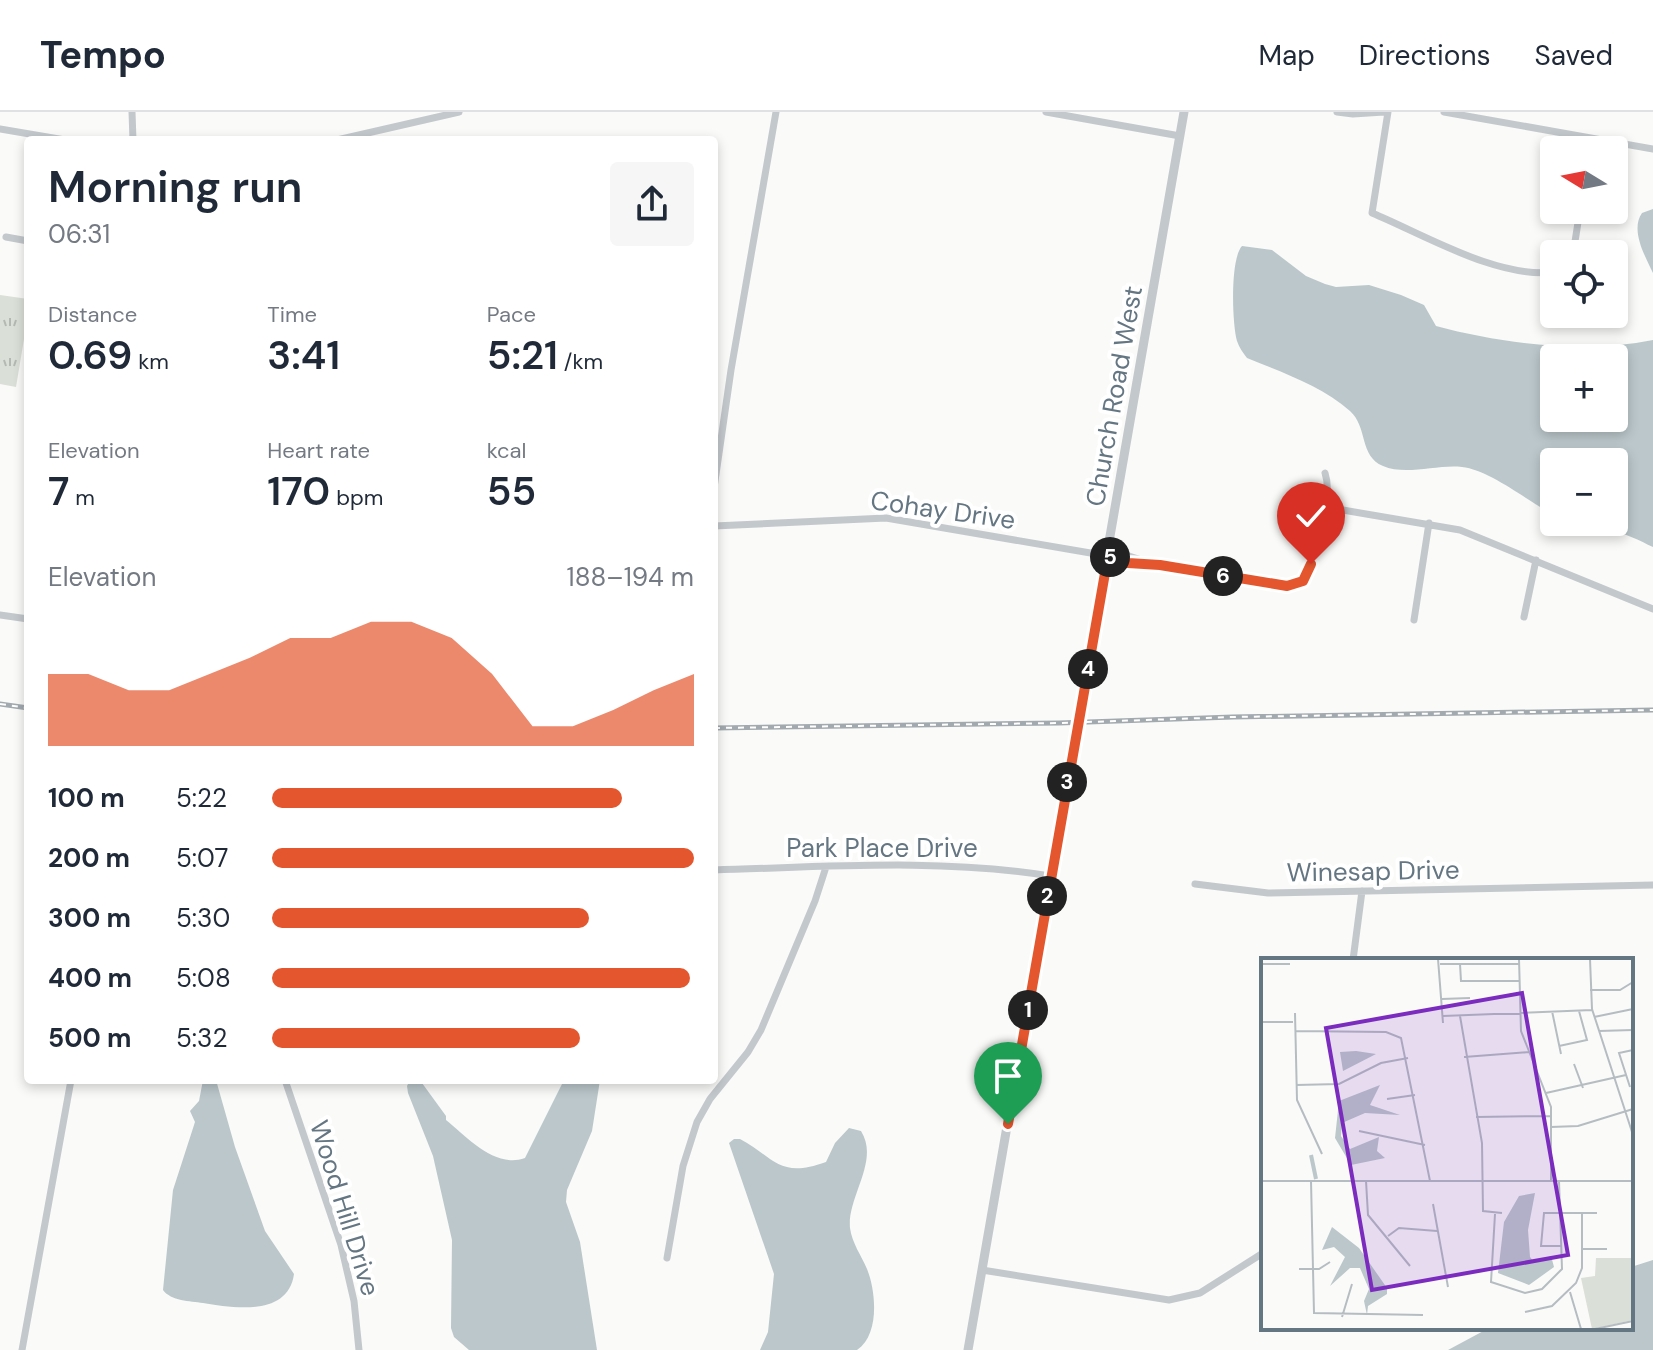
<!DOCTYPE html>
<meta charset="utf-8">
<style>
body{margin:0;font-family:"DM Sans",sans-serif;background:#f6f6f7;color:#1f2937;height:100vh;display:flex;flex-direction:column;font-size:30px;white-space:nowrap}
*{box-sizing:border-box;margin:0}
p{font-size:26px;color:#747a83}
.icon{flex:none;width:44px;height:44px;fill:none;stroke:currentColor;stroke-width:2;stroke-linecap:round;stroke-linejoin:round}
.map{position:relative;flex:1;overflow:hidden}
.side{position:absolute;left:24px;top:24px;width:694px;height:948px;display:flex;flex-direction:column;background:#fff;border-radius:8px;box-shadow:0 4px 12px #0003}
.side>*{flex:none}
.needle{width:52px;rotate:280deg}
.tools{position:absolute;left:1540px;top:24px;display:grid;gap:16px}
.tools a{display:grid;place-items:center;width:88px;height:88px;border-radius:8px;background:#fff;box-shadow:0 4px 12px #0003;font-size:40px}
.pin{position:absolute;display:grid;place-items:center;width:68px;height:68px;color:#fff;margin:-82px -34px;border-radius:50% 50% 50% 0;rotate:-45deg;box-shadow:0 0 8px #0007}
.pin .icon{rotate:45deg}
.km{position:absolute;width:40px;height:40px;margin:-20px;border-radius:50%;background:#222;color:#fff;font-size:22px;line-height:40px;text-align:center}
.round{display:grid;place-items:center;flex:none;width:84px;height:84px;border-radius:8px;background:#f6f6f7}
.overview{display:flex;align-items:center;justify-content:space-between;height:136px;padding:0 24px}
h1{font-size:44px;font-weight:600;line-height:60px}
.stats{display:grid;grid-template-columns:repeat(3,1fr);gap:12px;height:136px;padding:8px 24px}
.stats div{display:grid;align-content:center}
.stats b{font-size:40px;font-weight:600}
.stats small{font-size:22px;font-weight:400}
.stats p{font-size:22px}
.chart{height:224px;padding:16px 24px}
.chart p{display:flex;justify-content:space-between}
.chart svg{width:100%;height:144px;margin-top:8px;fill:#e4572e;opacity:.7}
ul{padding:0 24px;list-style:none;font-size:26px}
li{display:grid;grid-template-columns:128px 96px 1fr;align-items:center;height:60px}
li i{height:20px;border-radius:10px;background:#e4572e}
header{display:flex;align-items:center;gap:48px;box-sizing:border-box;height:112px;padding:0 40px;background:#fff;border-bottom:2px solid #e0e1e3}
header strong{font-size:38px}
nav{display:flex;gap:44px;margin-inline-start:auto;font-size:28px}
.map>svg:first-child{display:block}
.park{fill:url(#park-tufts)}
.water{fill:#bbc7cb;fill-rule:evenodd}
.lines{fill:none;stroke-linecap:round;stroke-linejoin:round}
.minor{stroke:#c3c8cc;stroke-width:7}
.tertiary{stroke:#c3c8cc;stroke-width:9}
.rail-casing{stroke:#a2aab0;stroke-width:5}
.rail{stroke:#fff;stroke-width:2;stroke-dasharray:6;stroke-linecap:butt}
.route-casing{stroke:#fff;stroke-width:16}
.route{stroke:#e4572e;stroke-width:10}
.labels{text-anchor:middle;stroke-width:8;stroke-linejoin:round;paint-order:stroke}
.street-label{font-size:26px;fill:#657683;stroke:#fff}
.inset-river{fill:none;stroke:#bbc7cb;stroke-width:4}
.inset-road{fill:none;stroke:#b5bdc2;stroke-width:2}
.view{fill:#7b2cbf;fill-opacity:0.15;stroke:#7b2cbf;stroke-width:4}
.inset-edge{fill:none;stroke:#657683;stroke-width:4}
</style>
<header>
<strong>Tempo</strong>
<nav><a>Map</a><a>Directions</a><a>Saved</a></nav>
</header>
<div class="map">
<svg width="1653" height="1238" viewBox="0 0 1653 1238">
<defs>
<pattern id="park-tufts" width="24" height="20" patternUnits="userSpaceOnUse" patternTransform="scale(2)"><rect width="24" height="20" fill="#dadfd7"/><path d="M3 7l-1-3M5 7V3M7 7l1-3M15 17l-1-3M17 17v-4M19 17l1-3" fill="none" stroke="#b4b9b4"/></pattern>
</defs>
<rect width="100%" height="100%" fill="#fafaf8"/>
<path class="park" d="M 0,183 L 28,187 L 28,203 L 16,275 L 0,272 Z"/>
<path class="water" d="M 1653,97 L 1653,161 C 1645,144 1630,118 1642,101 Z
M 1242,134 L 1272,138 L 1306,164 L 1325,172 L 1336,175 L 1369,173 L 1401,183 L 1424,193 L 1436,214 C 1503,232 1585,242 1653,228 L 1653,435 C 1640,429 1624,420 1610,419 C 1592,419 1585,418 1567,410 L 1614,410 L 1614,350 L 1554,350 L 1554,403 C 1529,390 1490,358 1462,355 C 1438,352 1406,364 1383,354 C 1359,344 1368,315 1350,299 C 1322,274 1281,260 1247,246 C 1243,241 1239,235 1237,229 C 1232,211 1230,147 1242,134 ZM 1554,246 L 1614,246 L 1614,306 L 1554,306 Z
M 203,968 L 216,968 L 235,1035 L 265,1119 L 294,1162 C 288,1205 234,1196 203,1191 C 190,1189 171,1189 163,1178 L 173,1078 L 195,1010 L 190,999 L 199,989 Z
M 410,968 L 422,971 L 446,1004 L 446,1008 C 467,1025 495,1057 525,1046 L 564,968 L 600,968 L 592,1019 L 567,1078 L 566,1090 L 580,1130 L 597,1238 L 469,1238 L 454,1225 L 451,1216 L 452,1128 L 433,1044 L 408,981 L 407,974 Z
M 849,1016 L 861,1019 C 880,1049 847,1085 850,1116 C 852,1131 861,1143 867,1157 C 876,1179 880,1223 857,1238 L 760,1238 L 768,1220 L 774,1162 L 729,1031 L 734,1027 L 740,1027 C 775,1046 779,1067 826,1050 L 835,1031 Z
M 1653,1148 L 1653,1238 L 1448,1238 L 1489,1216 L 1631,1216 L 1631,1155 Z"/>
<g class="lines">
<path class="minor" d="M 132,0 L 133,28
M 1046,0 L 1180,24
M 1337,0 L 1353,2 L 1384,0
M 1388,0 L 1372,101 C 1423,122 1497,167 1554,160
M 1444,0 L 1653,37
M 0,17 L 65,28
M 337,28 L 459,0
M 6,125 L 28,129
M 1573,142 L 1580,98
M 714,376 L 731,258 L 776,0
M 1324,400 L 1337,397 L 1460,418 L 1653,497
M 714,414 L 886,406 L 1108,444 L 1129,444 L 1157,453
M 1119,447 L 1128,451 L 1157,453 L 1287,474 C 1297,474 1304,471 1308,462 C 1315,449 1314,431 1317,417 C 1321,397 1332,383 1325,361
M 0,503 L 28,507
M 1524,505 L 1536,448
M 1414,508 L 1429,411
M 714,758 C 826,755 939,746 1050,764
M 1195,772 L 1268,781 L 1653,773
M 1353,848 L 1362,779
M 285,968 L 341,1133 L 354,1189 L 359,1238
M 667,1146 L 683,1054 L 697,1010 L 710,987 L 748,940 L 761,918 L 815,789 L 826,755
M 982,1158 L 1169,1188 L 1200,1181 L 1263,1141
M 22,1238 L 71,968"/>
<path class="tertiary" d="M 968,1238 L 1184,0"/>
<g class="rail-casing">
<path id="rail" d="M 0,592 L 28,596
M 714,616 L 1059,611 L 1233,605 L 1653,598"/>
</g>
<use href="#rail" class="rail"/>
</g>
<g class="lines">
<g class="route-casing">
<path id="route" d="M 1008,1012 L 1108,444 L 1128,451 L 1160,453 L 1287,474 L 1303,469 L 1311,452"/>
</g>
<use href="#route" class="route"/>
</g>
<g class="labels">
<g class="street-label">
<text transform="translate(1114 284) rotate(-80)" y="9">Church Road West</text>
<text transform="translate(943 398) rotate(8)" y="9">Cohay Drive</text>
<text x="882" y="745">Park Place Drive</text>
<text transform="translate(1373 759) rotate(-1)" y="9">Winesap Drive</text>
<text transform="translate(345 1096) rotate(73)" y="9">Wood Hill Drive</text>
</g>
</g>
<g transform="translate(1261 846)">
<rect width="372" height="372" fill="#fafaf8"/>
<path d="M 335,300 L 372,300 L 372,362 L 331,371 L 320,320 L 334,318 Z" fill="#dadfd7"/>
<path d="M 95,93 L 115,96 L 82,113 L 79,94 ZM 119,127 L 109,147 L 139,157 L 104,155 L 81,165 L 80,178 L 89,191 L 118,179 L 116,193 L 124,200 L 90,207 L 74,180 L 78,143 ZM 274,235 L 267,272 L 269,299 L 273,304 L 290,298 L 293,309 L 268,327 L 237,315 L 243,264 L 258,238 ZM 71,269 L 98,290 L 126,330 L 126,336 L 107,348 L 106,357 L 103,343 L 108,331 L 99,310 L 89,310 L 69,328 L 84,299 L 73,289 L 61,292 Z" fill="#bbc7cb"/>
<path class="inset-river" d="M 50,197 L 55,221"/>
<path class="inset-road" d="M 177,1 L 182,65M 258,1 L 260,73 L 290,149 L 290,223M 329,1 L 331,51 L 372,177M 0,6 L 29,6M 179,6 L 258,6M 199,6 L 200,23 L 258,23M 329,32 L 359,32 L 372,24M 181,41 L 209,40M 291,53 L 300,96M 34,55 L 36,142 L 61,196M 182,58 L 331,52M 199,58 L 221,185 L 222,253 L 241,255M 333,59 L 372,51M 0,64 L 32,64M 34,73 L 125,74 L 140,80 L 169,223M 338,73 L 372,72M 298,88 L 326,82 L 318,53M 203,99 L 268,94M 313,106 L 322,130M 35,127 L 78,126 L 120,105 L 147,100M 369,129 L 358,95 L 372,92M 285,135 L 365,117M 126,141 L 154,137M 215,159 L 290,158M 290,169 L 317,168 L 372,151M 98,173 L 164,187M 0,223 L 372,223M 50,223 L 53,355 L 162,357M 105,223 L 107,257 L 149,308M 172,246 L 187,329M 234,256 L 230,324 L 264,335 L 281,331 L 301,311 L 298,223M 127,278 L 138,270 L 176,273M 301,288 L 280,288 L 283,255 L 336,255M 321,291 L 346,291M 38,311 L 58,311 L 69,304M 309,334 L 320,371M 264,354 L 291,348 L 315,325 L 321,310 L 321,255M 81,359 L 91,326M 334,371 L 372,363"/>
<path class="view" d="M 261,35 L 307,297 L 111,332 L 65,70 Z"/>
<rect width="372" height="372" class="inset-edge"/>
</g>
</svg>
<div class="tools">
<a><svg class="needle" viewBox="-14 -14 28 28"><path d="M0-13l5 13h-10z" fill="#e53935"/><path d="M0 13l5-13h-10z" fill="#747a83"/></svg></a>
<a><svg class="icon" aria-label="locate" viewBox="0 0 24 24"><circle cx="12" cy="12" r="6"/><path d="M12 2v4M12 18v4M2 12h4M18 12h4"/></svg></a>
<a>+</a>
<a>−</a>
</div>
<div class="pin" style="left:1008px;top:1012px;background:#1e9e55"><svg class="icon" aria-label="arrive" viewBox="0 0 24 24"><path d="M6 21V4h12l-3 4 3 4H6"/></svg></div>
<div class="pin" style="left:1311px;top:452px;background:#d93025"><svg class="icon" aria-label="check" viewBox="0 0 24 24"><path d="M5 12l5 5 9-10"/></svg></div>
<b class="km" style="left:1028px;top:898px">1</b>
<b class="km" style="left:1047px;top:784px">2</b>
<b class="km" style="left:1067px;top:670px">3</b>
<b class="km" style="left:1088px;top:557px">4</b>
<b class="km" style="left:1110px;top:445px">5</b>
<b class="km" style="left:1223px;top:464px">6</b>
<section class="side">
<div class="overview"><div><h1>Morning run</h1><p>06:31</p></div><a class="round"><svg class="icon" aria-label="share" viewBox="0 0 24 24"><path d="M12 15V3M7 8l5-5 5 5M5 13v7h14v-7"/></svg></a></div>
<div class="stats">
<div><p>Distance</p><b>0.69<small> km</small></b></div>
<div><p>Time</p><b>3:41</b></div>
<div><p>Pace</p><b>5:21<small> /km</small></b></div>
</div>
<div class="stats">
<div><p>Elevation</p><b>7<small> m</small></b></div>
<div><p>Heart rate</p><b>170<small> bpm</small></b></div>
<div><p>kcal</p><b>55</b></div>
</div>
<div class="chart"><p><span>Elevation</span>188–194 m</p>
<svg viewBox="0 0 160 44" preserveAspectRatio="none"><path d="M0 44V22L10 22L20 27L30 27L40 22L50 17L60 11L70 11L80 6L90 6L100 11L110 22L120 38L130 38L140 33L150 27L160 22V44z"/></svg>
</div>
<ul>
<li><b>100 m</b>5:22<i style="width:83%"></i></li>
<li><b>200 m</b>5:07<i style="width:100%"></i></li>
<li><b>300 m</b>5:30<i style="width:75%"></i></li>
<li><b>400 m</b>5:08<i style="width:99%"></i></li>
<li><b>500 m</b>5:32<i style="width:73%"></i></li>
</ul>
</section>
</div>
